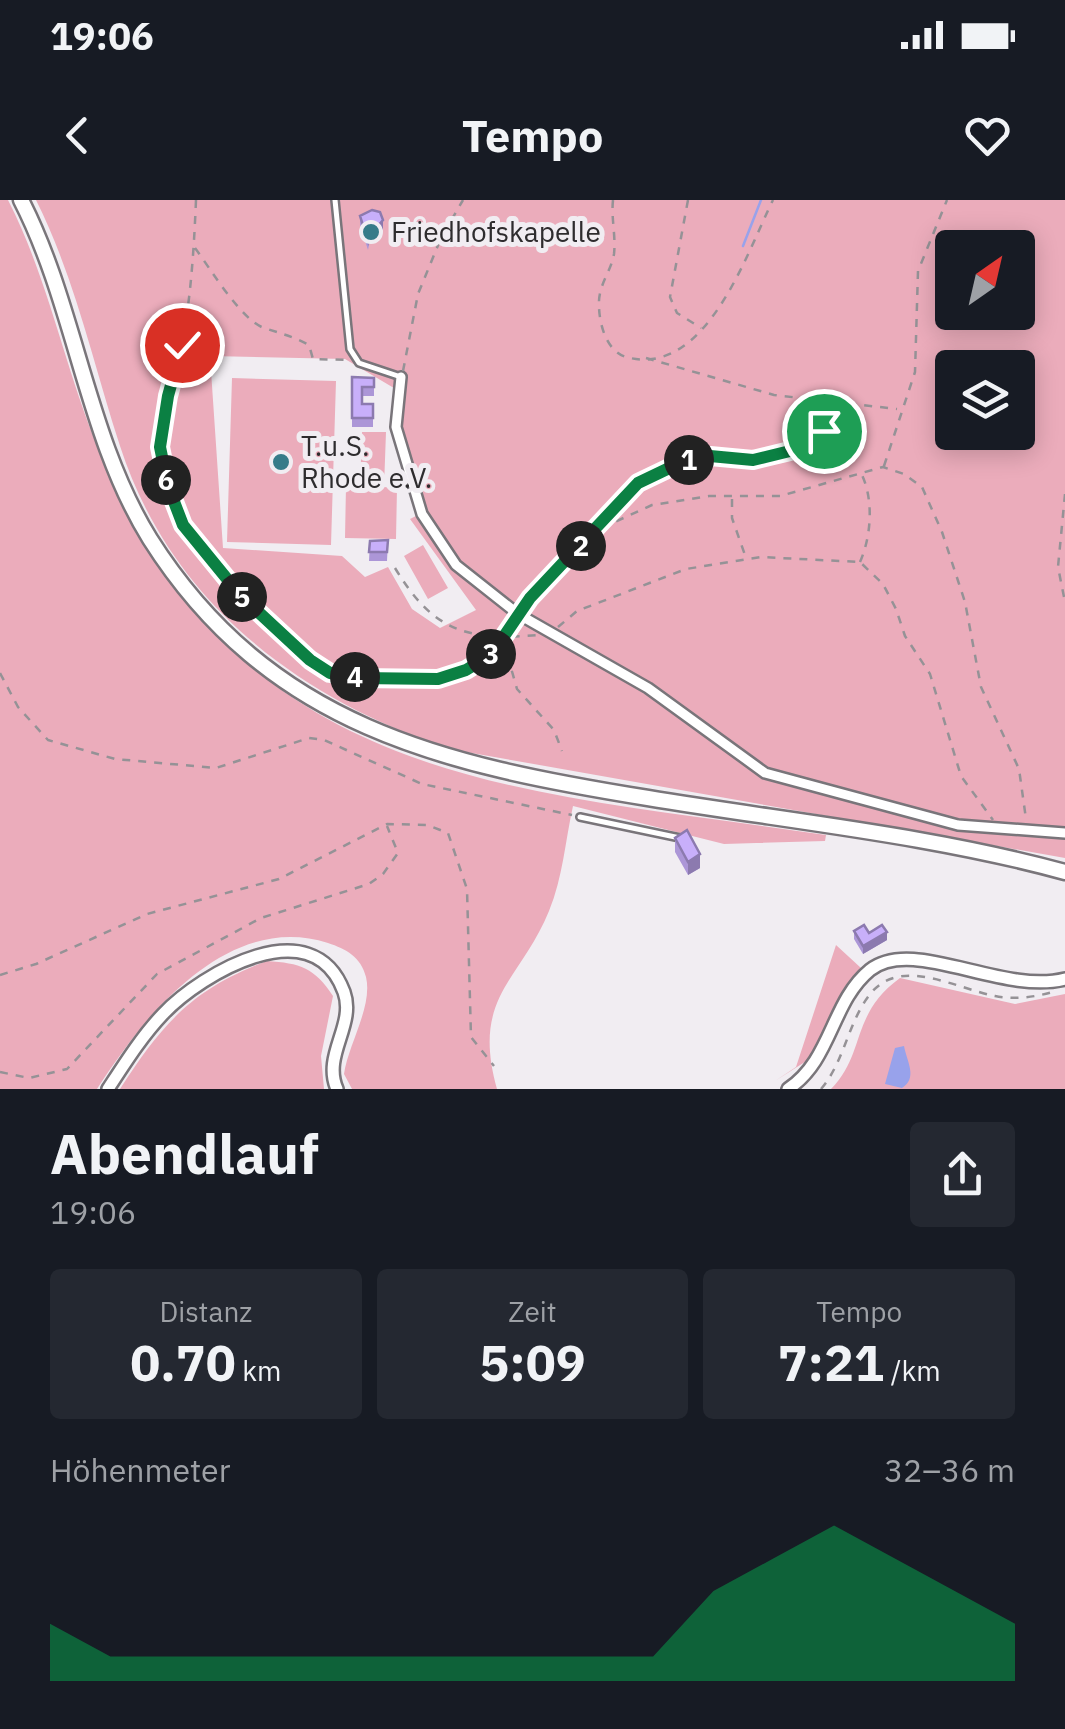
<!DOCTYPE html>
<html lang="de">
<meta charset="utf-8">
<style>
body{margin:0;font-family:"IBM Plex Sans",sans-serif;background:#242831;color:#f1f3f6;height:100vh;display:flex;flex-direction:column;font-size:38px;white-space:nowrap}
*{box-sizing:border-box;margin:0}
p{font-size:32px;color:#9ea1a6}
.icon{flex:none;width:55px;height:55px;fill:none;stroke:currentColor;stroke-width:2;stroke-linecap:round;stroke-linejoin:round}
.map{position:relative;height:889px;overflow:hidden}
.side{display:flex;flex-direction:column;background:#171b24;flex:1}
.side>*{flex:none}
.needle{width:65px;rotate:34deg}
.controls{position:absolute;left:935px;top:30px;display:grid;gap:20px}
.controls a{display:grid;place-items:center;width:100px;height:100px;border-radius:10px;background:#171b24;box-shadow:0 5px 25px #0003;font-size:50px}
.pin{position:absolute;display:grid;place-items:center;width:85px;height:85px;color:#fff;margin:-42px;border:5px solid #fff;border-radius:50%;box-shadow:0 2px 10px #0007}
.km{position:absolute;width:50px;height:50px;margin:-25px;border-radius:50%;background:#222;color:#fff;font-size:28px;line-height:50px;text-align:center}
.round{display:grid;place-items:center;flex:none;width:105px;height:105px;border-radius:10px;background:#242831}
.headline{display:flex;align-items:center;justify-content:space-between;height:170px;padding:0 50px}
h1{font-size:55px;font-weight:700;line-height:75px}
.figures{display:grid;grid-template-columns:repeat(3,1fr);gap:15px;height:170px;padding:10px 50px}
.figures div{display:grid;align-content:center;border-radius:10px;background:#242831;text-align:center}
.figures b{font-size:50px;font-weight:700}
.figures small{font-size:28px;font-weight:400}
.figures p{font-size:28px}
.chart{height:280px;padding:20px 50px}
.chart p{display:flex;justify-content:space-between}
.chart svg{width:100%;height:180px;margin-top:10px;fill:#0b8043;opacity:.7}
.status{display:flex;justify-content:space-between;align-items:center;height:70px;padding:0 50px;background:#171b24;direction:ltr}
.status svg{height:28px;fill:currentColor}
header{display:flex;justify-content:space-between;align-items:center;height:130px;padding:0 50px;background:#171b24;font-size:45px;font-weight:700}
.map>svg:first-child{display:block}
.green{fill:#ebacbb;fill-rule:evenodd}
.water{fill:#98a2eb}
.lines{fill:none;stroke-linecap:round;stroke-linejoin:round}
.stream{stroke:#98a2eb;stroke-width:2.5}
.service-casing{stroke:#79757a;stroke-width:10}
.minor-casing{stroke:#79757a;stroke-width:14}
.tertiary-casing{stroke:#79757a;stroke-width:16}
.primary-casing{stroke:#79757a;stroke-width:19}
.path{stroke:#959296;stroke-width:2.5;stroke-dasharray:8 8;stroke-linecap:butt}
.service{stroke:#fff;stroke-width:5}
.minor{stroke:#fff;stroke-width:9}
.tertiary{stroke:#fff;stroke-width:11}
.primary{stroke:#fff;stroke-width:14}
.wall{fill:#ac96d7}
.shaded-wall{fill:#8c7aaf}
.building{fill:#c8affa;stroke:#8c7aaf;stroke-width:2.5}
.route-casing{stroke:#fff;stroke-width:20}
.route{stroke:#0b8043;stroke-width:12}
.poi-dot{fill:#367b89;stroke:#f1edf2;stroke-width:4}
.labels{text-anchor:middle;stroke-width:10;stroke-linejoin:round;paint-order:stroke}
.poi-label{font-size:28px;fill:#2e2c2e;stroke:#f1edf2;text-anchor:start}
</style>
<div class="status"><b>19:06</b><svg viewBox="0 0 49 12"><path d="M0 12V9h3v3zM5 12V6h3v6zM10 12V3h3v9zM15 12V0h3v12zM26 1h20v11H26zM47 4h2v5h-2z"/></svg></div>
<header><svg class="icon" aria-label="back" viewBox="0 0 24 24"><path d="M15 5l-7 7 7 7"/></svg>Tempo<svg class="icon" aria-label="heart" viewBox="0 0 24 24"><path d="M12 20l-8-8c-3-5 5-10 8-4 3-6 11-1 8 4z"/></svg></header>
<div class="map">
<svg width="1065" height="889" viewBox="0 0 1065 889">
<rect width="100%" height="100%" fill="#f1edf2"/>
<path class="green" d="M 0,0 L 8,0 C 51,84 66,177 104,262 C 249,589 517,589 826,635 L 825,641 L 724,644 L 573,606 C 565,642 563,677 549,711 C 520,782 471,796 497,889 L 352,889 L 344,874 C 348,845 373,806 366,777 C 361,757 346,749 328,743 C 227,711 144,816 97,889 L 0,889 Z
M 36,0 L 1065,0 L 1065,658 L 449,549 C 299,498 171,403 120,246 C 93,163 75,78 36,0 ZM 952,48 L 1018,48 L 1018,112 L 952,112 ZM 210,156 L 345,159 L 404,194 L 400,227 L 426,311 L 410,319 L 476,410 L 440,428 L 412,409 L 388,367 L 365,377 L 342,356 L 223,348 ZM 952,168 L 1018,168 L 1018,232 L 952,232 Z
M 232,178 L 336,181 L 331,345 L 227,342 Z
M 362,232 L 386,232 L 384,287 L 397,288 L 396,339 L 345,338 L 346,286 L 360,286 Z
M 423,345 L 448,388 L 428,399 L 404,356 Z
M 836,745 L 861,768 L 808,860 L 775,881 L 796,867 Z
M 267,761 C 300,763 315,768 333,796 L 321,856 L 324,889 L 120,889 C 162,824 192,789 267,761 Z
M 900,778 L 1015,804 L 1065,794 L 1065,889 L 831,889 C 866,854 850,814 900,778 Z"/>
<path class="water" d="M 904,846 C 907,862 918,878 902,888 L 885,884 L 895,848 Z"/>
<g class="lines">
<path class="stream" d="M 743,46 L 761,0"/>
<g class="service-casing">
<path id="service" d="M 335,0 L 350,149 L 359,163 L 401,177
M 580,617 L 680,638"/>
</g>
<g class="minor-casing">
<path id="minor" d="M 401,177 L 396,227 L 422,314 L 456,365 L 518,414 L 648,488 L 765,573 L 958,625 L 1065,633"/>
</g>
<g class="tertiary-casing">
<path id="tertiary" d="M 108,889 C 125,863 142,836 163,814 C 202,773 313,708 344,792 C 356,825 322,855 337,889
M 788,889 C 832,860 831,802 870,770 C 913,736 1001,795 1065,779"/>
</g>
<g class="primary-casing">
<path id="primary" d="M 21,0 C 76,107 86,236 150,339 C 269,527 444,565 648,598 C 786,621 930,635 1065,672"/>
</g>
<path class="path" d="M 196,0 C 194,48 191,97 182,144 C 173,194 153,235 167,286 C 181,335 282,455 331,473 C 371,488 461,484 492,453 C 501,445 507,431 513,421
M 613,0 C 611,18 616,36 614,54 C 611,72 598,85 599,105 C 599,123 606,151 626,157 C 706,179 747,52 773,0
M 688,0 L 670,97 L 677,113 L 701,128
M 195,48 C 210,68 241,120 264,128 C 280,133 294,137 309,145 L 313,159 L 350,160
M 646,158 L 774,195 L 897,209
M 403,171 L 418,94 L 441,38 L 463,0
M 884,266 L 915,172 L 918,71 L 947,0
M 1065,294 L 1058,367 L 1065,402
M 732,299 L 732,318 L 746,358
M 595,331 C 624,295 659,259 708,256 C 736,254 757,260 785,252 C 811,244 835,222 857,206
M 860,362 C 871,337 874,301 862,275
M 395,368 C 433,431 466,441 538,435
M 523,407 L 595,331 L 652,305 L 709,296 L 780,296 L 883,267 L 904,274 L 922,287 L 942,332 L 965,402 L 981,487 L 1019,569 L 1026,619
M 558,427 L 577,411 L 686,369 L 761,357 L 860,362 L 883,384 L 896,409 L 905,436 L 930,474 L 961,576 L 993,620
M 503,440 L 517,489 L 554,530 L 562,551
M 0,473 L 18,507 L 48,540 L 115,559 L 216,568 L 309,538 L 324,540 L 422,584 L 572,615
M 0,775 L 36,764 L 147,714 L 279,679 L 387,624 L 427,625 L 448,633 L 467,689 L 471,837 L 494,866
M 0,872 L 29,878 L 67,869 L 157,774 L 261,718 L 369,684 L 383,674 L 398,653 L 387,626
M 821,889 C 845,861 848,821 871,793 C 902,756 957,789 995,796 C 1016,800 1036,797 1056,791"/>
<use href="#service" class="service"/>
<use href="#minor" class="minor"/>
<use href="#tertiary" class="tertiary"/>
<use href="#primary" class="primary"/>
</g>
<path class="wall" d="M 360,16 L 383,29 L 377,36 L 371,35 L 368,50 L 360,25 Z
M 352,177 L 374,178 L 374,196 L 362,196 L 362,204 L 373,204 L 373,227 L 352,227 Z
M 388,340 L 387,361 L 369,361 L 370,341 Z
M 675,638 L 700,668 L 688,675 L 675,652 Z
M 854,731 L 869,733 L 887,740 L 863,754 L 854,739 Z"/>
<path class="shaded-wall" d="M 383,20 L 383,29 L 377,36 L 377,27 Z
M 700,654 L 700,668 L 688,675 L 688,662 Z
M 887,732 L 887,740 L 863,754 L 863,746 Z"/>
<path class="building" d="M 372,10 L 380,12 L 383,20 L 377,27 L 371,26 L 368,41 L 360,16 Z
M 352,177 L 374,178 L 374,187 L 362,187 L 362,204 L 373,204 L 373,218 L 352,218 Z
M 388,340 L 387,352 L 369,352 L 370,341 Z
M 687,630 L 700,654 L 688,662 L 675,638 Z
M 864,725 L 869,733 L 882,725 L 887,732 L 863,746 L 854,731 Z"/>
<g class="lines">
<g class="route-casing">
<path id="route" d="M 182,145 L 168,196 L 160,247 L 168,286 L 183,325 L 241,396 L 310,460 L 330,473 L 360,478 L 438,479 L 466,470 L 492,454 L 530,398 L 638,283 L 686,260 L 710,256 L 753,260 L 790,251 L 824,231"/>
</g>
<use href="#route" class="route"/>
</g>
<g class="poi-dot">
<circle cx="371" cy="32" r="10"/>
<circle cx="281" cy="262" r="10"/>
</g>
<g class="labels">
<g class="poi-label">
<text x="391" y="42">Friedhofskapelle</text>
<text x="301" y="256">T.u.S.<tspan x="301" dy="32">Rhode e.V.</tspan></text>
</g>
</g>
</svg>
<div class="controls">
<a><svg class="needle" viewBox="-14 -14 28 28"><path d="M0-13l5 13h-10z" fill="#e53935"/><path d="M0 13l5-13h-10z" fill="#9ea1a6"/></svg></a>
<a><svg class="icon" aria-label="layers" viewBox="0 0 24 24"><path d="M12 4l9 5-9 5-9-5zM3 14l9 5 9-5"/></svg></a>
</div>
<div class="pin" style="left:824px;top:231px;background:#1e9e55"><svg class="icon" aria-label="arrive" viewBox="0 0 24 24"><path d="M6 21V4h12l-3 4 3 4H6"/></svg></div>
<div class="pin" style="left:182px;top:145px;background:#d93025"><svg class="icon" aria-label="check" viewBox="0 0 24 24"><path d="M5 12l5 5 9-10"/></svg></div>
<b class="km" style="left:689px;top:260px">1</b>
<b class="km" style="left:581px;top:346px">2</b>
<b class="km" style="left:491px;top:454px">3</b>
<b class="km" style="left:355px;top:477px">4</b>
<b class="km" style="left:242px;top:397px">5</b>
<b class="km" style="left:166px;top:280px">6</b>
</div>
<section class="side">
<div class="headline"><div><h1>Abendlauf</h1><p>19:06</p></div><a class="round"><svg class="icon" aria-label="share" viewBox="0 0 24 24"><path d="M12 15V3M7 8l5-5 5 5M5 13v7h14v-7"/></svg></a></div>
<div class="figures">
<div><p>Distanz</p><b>0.70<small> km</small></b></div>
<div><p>Zeit</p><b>5:09</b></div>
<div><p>Tempo</p><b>7:21<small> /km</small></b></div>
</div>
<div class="chart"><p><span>Höhenmeter</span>32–36 m</p>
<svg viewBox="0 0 160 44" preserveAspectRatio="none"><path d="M0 44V30L10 38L20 38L30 38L40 38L50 38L60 38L70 38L80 38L90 38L100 38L110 22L120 14L130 6L140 14L150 22L160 30V44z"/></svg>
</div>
</section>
